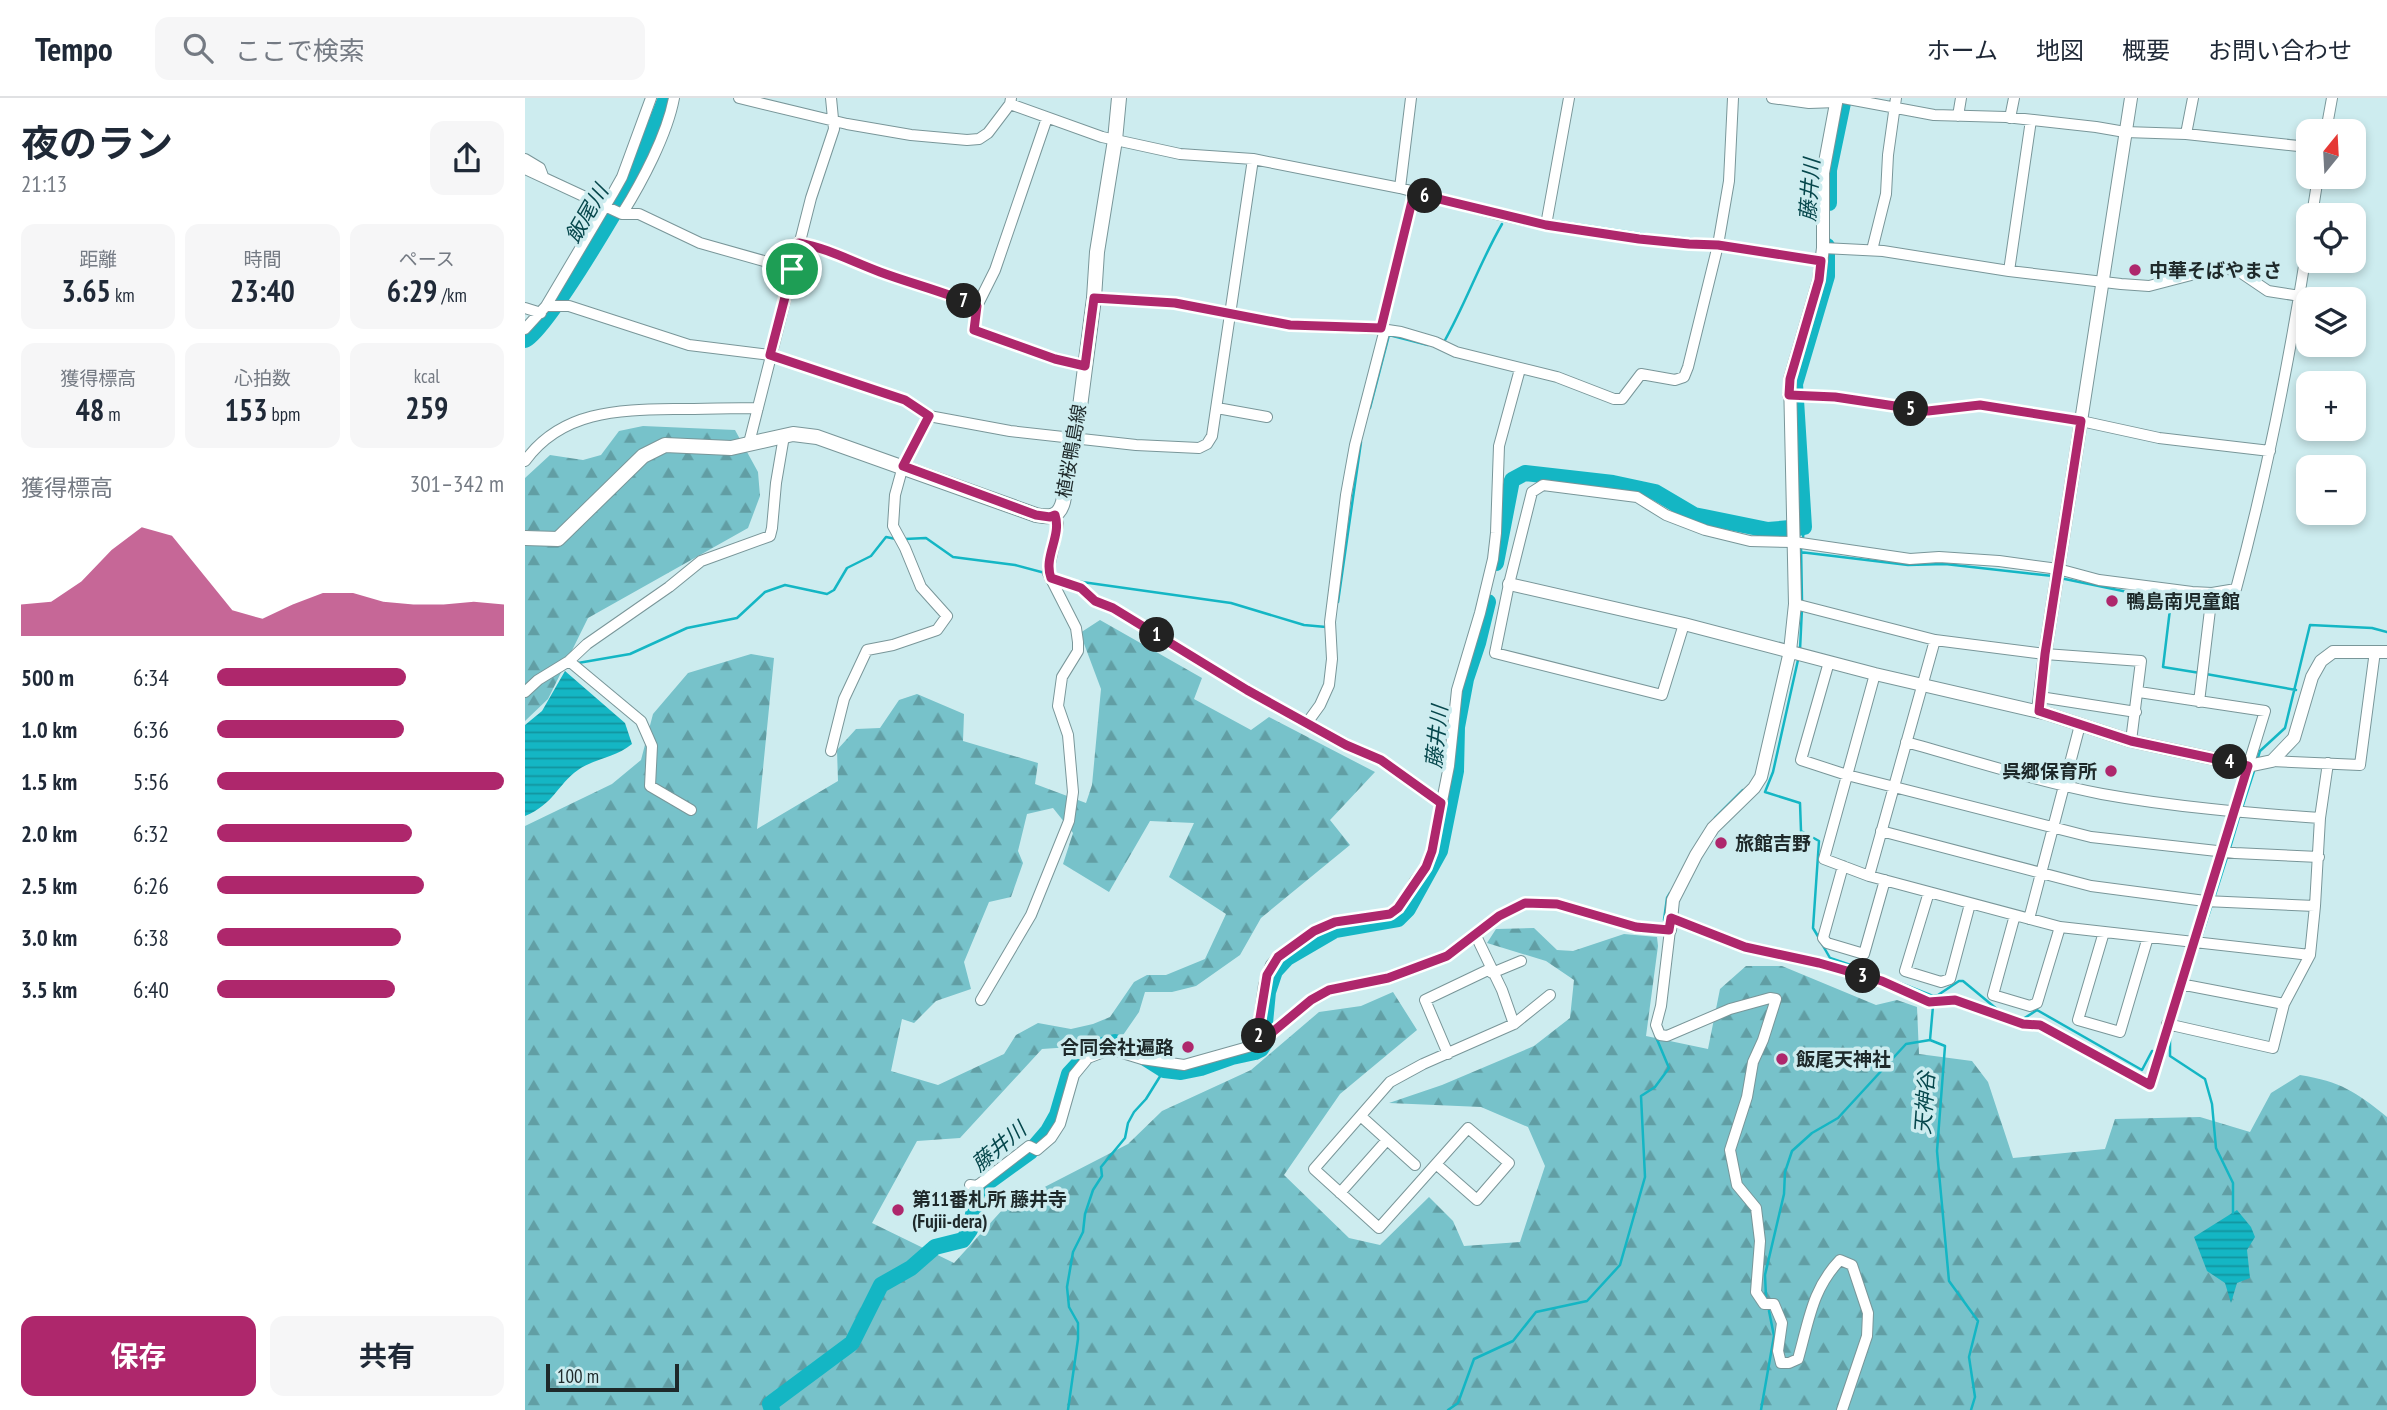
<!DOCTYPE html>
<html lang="ja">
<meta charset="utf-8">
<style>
body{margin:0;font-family:"PT Sans Narrow","Noto Sans JP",sans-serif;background:#f6f6f7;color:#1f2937;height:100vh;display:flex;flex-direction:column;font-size:26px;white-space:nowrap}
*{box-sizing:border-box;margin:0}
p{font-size:23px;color:#747a83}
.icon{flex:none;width:38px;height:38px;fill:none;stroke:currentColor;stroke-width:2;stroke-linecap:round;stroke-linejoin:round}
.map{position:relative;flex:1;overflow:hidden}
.drawer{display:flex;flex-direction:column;background:#fff;width:525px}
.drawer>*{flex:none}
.needle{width:46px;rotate:18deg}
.fabs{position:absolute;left:1771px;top:21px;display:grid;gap:14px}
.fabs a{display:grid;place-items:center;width:70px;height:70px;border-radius:14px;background:#fff;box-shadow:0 4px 10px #0003;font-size:35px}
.scale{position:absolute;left:21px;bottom:18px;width:133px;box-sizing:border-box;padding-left:7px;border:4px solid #1e292a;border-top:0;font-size:19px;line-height:24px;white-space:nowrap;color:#1e292a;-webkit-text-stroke:5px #cdecef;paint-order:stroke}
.pin{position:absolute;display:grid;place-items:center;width:60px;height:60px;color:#fff;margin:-30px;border:4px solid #fff;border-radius:50%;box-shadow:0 2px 7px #0007}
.km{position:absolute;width:35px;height:35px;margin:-18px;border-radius:50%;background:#222;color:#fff;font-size:19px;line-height:35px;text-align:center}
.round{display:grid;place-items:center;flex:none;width:74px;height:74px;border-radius:14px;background:#f6f6f7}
.summary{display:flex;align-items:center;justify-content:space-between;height:119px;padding:0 21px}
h1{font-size:38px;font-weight:700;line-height:52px}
.figures{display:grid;grid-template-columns:repeat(3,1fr);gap:10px;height:119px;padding:7px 21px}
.figures div{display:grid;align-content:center;border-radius:14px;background:#f6f6f7;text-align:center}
.figures b{font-size:30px;font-weight:700}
.figures small{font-size:19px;font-weight:400}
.figures p{font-size:19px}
.chart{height:196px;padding:14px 21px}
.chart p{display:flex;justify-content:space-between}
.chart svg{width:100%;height:126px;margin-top:7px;fill:#ae276c;opacity:.7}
.cta{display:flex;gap:14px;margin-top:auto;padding:14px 21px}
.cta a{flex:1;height:80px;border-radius:14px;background:#ae276c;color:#fff;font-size:28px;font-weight:700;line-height:80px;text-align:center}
.cta a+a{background:#f6f6f7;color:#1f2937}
ul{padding:0 21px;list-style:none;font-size:23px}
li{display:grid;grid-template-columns:112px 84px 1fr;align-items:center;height:52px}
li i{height:18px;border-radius:9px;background:#ae276c}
header{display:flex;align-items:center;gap:42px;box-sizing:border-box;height:98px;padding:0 35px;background:#fff;border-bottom:2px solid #e0e1e3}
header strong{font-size:33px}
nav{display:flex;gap:38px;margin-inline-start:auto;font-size:24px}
.search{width:490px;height:63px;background:#f6f6f7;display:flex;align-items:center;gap:18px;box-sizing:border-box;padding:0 24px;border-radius:14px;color:#747a83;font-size:26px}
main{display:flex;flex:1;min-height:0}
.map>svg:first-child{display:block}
.forest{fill:url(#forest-firs);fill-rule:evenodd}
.water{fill:url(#water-rules)}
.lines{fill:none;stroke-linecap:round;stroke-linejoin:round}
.stream{stroke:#14b6c4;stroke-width:2.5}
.river{stroke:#14b6c4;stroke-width:16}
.minor-casing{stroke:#799699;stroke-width:12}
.tertiary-casing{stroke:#799699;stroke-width:14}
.secondary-casing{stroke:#799699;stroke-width:16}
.minor{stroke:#fff;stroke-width:10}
.tertiary{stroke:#fff;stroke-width:12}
.secondary{stroke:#fff;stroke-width:14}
.route-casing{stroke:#fff;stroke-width:14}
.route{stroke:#ae276c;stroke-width:9}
.poi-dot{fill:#ae276c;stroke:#cdecef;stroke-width:2.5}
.labels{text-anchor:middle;stroke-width:7;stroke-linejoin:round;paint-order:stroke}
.poi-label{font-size:19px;font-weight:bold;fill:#1e292a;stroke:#cdecef;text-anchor:start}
.street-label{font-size:19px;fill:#1e292a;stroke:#cdecef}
.water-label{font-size:21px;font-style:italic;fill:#06474c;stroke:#cdecef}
</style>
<header>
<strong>Tempo</strong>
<div class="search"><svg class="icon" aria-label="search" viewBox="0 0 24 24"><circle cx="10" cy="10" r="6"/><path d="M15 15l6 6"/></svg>ここで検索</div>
<nav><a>ホーム</a><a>地図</a><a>概要</a><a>お問い合わせ</a></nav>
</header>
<main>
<section class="drawer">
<div class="summary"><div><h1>夜のラン</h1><p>21:13</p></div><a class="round"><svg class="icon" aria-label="share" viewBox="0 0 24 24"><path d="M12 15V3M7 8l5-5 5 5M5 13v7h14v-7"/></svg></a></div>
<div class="figures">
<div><p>距離</p><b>3.65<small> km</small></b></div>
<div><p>時間</p><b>23:40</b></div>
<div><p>ペース</p><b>6:29<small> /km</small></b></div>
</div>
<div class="figures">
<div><p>獲得標高</p><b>48<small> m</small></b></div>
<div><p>心拍数</p><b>153<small> bpm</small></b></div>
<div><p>kcal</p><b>259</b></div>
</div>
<div class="chart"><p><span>獲得標高</span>301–342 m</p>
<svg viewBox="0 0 160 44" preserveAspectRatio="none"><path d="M0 44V33L10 32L20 25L30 14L40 6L50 9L60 22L70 35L80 38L90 33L100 29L110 29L120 32L130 33L140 33L150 32L160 33V44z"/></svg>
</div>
<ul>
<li><b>500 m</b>6:34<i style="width:66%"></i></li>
<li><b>1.0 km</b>6:36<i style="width:65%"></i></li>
<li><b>1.5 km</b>5:56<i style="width:100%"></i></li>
<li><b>2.0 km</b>6:32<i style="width:68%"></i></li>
<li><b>2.5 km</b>6:26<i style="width:72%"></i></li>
<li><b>3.0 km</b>6:38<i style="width:64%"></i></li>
<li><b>3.5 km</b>6:40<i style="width:62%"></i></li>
</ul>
<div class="cta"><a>保存</a><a>共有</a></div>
</section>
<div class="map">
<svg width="1862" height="1312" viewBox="0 0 1862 1312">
<defs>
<pattern id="forest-firs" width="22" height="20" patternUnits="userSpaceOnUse" patternTransform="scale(1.75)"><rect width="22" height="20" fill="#77c2ca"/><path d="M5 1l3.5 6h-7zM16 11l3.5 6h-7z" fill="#619ea4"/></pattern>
<pattern id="water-rules" width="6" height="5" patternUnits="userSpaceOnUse" patternTransform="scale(1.75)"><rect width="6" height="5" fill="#14b6c4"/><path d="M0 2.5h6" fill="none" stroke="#12949f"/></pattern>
</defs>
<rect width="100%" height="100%" fill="#cdecef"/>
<path class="forest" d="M 118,328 L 210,332 L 233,374 L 235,398 L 223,430 L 63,520 L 23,601 L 0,623 L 0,380 L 25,357 L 58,362 L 76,357 L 94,333 Z
M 575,522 L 677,580 L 669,601 L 726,632 L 744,619 L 850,674 L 805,722 L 825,747 L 736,820 L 715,857 L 671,888 L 647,894 L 620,894 L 614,914 L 596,940 L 546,949 L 517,951 L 435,1040 L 392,1043 L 347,1125 L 429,1165 L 479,1110 L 603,1046 L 637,1013 L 726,972 L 794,914 L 836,908 L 868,894 L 892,932 L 815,996 L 759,1077 L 824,1140 L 855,1147 L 904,1099 L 928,1123 L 939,1148 L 995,1144 L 1020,1068 L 1003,1029 L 956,1009 L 864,1005 L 917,987 L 1009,948 L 1045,920 L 1049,882 L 1021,863 L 962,845 L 971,831 L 1009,830 L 1032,852 L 1048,853 L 1099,836 L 1132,839 L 1133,848 L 1121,938 L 1183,951 L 1195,891 L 1221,868 L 1257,868 L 1351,907 L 1372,902 L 1392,909 L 1394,956 L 1447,963 L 1463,984 L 1488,1060 L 1580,1051 L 1590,1021 L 1675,1019 L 1725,1034 L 1746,995 L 1775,977 C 1816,984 1830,993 1862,1019 L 1862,1312 L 0,1312 L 0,728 L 87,686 L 116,662 L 128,616 L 163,575 L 226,556 L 249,560 L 232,731 L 313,683 L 312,652 L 331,631 L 355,630 L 374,602 L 392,596 L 439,616 L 438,643 L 513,665 L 510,686 L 561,705 L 567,687 L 576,591 L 555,535 ZM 528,710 L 548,735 L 538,766 L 584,794 L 625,723 L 669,725 L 644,779 L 701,816 L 680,861 L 641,877 L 622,877 L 609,884 L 585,919 L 568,926 L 546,931 L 513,925 L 491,937 L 479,956 L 413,987 L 366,973 L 377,921 L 389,925 L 411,903 L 446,891 L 439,864 L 464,804 L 486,799 L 498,765 L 493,753 L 502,716 Z"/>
<path class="water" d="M 40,573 L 100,625 L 107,646 C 90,660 70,660 53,672 C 32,687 29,706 0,718 L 0,627 L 17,613 Z
M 1712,1112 L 1726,1129 L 1730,1139 L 1722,1152 L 1725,1180 L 1712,1185 L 1706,1205 L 1700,1185 L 1682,1173 L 1669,1139 Z"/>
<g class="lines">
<path class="stream" d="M 1025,122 L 1126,137
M 1150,139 L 1168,141
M 919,244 C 941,205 955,164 977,126
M 845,310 L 864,237 L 903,247
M 1278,440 L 1279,429
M 380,441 L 401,440 L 428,459 L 490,467 L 520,475
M 1276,447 L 1277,503
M 1275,454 L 1383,467 L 1420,466 L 1528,478
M 1535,480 L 1646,503 L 1638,569 L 1675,575
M 550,483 L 706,505 L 779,527 L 801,529
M 813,504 L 836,344
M 1275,552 L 1277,510
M 1273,562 L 1248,674 L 1240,694 L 1275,705 L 1276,733 L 1294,743 L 1288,830 L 1294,840
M 53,565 L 105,556 L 162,530 L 212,520 L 240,494 L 260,487 L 302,496 L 309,492 L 322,470 L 346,458 L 361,439 L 371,441
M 1681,576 L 1771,592
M 1732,663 L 1735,653 L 1760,630 L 1785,527 L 1847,530 L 1862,534
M 1717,710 L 1729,673
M 1190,720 L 1218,692
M 1705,750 L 1715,716
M 1689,800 L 1703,756
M 1139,822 L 1142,800 L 1145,795
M 1676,840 L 1687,806
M 1297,846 L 1305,860 L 1349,875
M 1365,881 L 1408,898
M 1662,883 L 1674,846
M 1408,901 L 1408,898 L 1413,897 L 1434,883 L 1438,883 L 1473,912
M 1408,908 L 1405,942 L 1420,948 L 1412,1053 L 1424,1183 L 1453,1223 L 1444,1259 L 1450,1299 L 1446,1312
M 1498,921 L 1512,912 L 1617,972 L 1627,953 L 1633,955
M 1645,940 L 1645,958 L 1680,981 L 1687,1006 L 1691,1050 L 1708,1085 L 1708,1115
M 1241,1199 L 1240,1177 L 1259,1096 L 1260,1074 L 1267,1053 L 1287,1035 L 1313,1020 L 1381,946 L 1405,942
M 543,1312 L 553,1241 L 553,1225 L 544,1209 L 542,1189 L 548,1154 L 558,1134 L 560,1116 L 568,1092 L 577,1078 L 576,1069 L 600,1040 L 603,1025 L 609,1014 L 621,1001 L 639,972
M 923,1312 L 933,1305 L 949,1261 L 988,1243 L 1011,1214 L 1062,1203 L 1095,1167 L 1120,1079 L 1116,998 L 1130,989 L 1144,970 L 1131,939
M 1236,1312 L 1249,1238 L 1244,1213"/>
<path class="river" d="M 1304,105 L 1304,72 L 1319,0
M 0,242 C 18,236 82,127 95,105 C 114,72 127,35 141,0
M 1274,430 L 1279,429 L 1270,286 L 1302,178 L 1302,148
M 971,465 L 987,382 L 1000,375 L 1088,385 L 1130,394 L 1169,417 L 1243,432 L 1265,430
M 247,1312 L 245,1306 L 327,1245 L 356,1187 L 386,1170 L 410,1149 L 438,1142 L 445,1132 L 452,1095 L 458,1088 L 505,1054 L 523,1033 L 532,1017 L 544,976 L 569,949 L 590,944 L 601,948 L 639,972 L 656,974 L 676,970 L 707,959 L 730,954 L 736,951 L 741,943 L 740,925 L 743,894 L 750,873 L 762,860 L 810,832 L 873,821 L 883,811 L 915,753 L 931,673 L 932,629 L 941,581 L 953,545 L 963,504"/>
<g class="minor-casing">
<path id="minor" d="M 214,0 L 322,26 L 386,37 L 442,42 L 454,41 L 463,35 L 485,6 L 486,0
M 1247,0 L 1284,5 L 1312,4
M 1318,0 L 1409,17 L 1481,19 L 1571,29 L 1600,34 L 1661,36 L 1783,49
M 485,6 L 577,39 L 655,56 L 728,61 L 875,90 L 975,117 L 1021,127 L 1114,141 L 1164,146 L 1193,147 L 1296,163
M 1433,18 L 1436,0
M 1485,20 L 1489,0
M 1801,33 L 1807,0
M 1661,36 L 1668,0
M 0,61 L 15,70 L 18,78
M 0,71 L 97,116 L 114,116 L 175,145 L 267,171
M 875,90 L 886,0
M 97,116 C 117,84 142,37 149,0
M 1787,117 L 1793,79
M 1021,127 L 1044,0
M 274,145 C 302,150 328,164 355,174 C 387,186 421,194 452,208 L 449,232 L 530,261 L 560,268
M 1298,150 L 1358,153 L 1484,173 L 1596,186 L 1624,188 L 1693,170 L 1712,172 L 1743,193 L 1775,198
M 1347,152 L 1361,96 L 1363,57 L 1371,0
M 1484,173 L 1506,22
M 569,200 L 650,205 L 765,227 L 856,231 L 876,234 L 910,244 L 931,254 L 1032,279 L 1089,301 L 1097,301 L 1116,276 L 1150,282 L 1159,279 L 1163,269 L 1193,147 L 1204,83 L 1208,0
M 21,208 L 44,208 L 164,247 L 245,257 L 380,302 L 404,318 L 485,333 L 611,347 L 674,350 L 682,346 L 687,338 L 728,61
M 452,208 L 470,172 L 522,20
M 0,210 L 16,215
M 0,231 L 21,208 L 88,95 L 97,79 L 126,0
M 856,231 L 889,95
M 1263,297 L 1310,299 L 1403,313 L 1455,307 L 1556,323 L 1634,340 L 1745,353
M 692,310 L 742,319
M 224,345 L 286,100 L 309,31 L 306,0
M 0,363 C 37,312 94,312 152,311 C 179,311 206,310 233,310
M 525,480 L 556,490 L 571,503 L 588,510 L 722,592 L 821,647 L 856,662 L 916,705
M 1270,506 L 1410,542 L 1520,556 L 1616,563 L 1606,643
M 1159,526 L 1137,597 L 970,555 L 984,486 L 1007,394 L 1018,387 L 1112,399 L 1141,417 L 1180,432 L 1225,443 L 1269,444 L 1385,461 L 1414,459 L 1474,463 L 1533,471 L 1574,482 L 1667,494 L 1687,495 L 1711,491 C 1742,376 1765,260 1783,143
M 44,563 L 116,623 L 127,648 L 125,688 L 166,712
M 1304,564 L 1276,662 L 1322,677 L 1566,739 L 1710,755 L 1794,759
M 1350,576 L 1299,761 L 1344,778 L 1535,829 L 1785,857
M 0,594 L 13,582 L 44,563 L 62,546 L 144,489 L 176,463 L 245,438 L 247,430 L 251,385 L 259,338
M 1515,599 L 1611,614
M 1674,604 L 1687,495
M 782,625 L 795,607 L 804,587 L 807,561 L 805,524 L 821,397 L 830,347 L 860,231
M 1381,644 C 1446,662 1511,683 1577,696 C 1649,709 1723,715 1795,720
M 306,653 L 319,601 L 342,552 L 368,547 L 412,532 L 422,518 L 396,489 L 380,450 L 368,428 L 370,397 L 378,368 L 404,318
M 1747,663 L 1835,667 L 1850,553
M 1356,733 L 1566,788 L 1680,803 L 1790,808
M 1318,768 L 1298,840 L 1302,845 L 1339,856 L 1360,782
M 1344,778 L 1410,542
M 1404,794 L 1380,873 L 1416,884 L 1425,881 L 1445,806
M 1490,817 L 1468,897 L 1505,908 L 1512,905 L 1535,829
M 1146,820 L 1220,849 L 1294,865 L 1357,883 L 1404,904 L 1429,902 L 1498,926 L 1515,927 L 1625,987 L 1740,613 L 1614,594
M 1504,821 L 1555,627
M 1579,834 L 1553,922 L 1595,934 L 1623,839
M 951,838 L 977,892 L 989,926
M 967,875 L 996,863
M 1655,886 L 1759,906
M 456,902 L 506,817 L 544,723 L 548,694 L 543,637 L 533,608 L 537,579 L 553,553 L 553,544 L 551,530 L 523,475 L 533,426 L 530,417
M 1642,926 L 1748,950 L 1759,906 L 1785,857 L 1790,808 L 1795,720 L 1803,665
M 732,938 L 744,937 L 786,902 L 804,892 L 863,880 L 922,858 L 974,818 L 1000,805 L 1032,806 L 1111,829 L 1145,832 L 1136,908 L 1131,927 L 1135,937 L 1142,938 L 1205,911 L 1245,900 L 1251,901 L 1238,942 L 1228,964 L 1222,999 L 1205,1052 L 1212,1087 L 1231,1110 L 1235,1143 L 1231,1194 L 1239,1206 L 1249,1206 L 1257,1225 L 1253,1253 L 1256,1265 L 1264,1265 L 1273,1261 C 1284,1223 1287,1191 1315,1162 L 1327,1167 L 1343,1215 L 1342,1238 L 1317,1312
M 923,956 L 900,902 L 965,871
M 839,1021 L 890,1067
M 911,1066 L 952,1102 L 984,1065 L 943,1030 L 854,1130 L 789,1071 L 865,984 L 898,966 L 989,926 L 1025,897
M 445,1087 L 452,1088 L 504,1048 L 512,1052 L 526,1040 L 535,1026 L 549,977 L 563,960 L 581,953 L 594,954 L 617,961 L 659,967 L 723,949 L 732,938 L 739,887 L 746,867 L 753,859 L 789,833 L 810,824 L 865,816 L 873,810 L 880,801 L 890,783 L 901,769 L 907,753 L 924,668 L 932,592 L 955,515 L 968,461 L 971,435 L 974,348 L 995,271
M 815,1095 L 862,1042"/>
</g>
<g class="tertiary-casing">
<path id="tertiary" d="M 984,486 L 1159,526 L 1350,576 L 1523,616 L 1606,643 L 1723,668 L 1747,663 L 1769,640 L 1787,579 L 1796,563 L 1808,554 L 1862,554
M 1513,613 L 1520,556 L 1606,0
M 1145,832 L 1148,802 L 1171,757 L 1188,730 L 1229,690 L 1236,679 L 1265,553 L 1270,506 L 1265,281 L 1294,182 L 1298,150 L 1298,75 L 1312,0"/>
</g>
<g class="secondary-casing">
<path id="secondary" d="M 0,440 L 33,441 L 118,358 L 140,347 L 206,350 L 268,336 L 292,339 L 511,417 C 525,420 534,419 538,404 L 552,332 L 569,200 L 572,154 L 590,42 L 594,0"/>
</g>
<use href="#minor" class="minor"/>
<use href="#tertiary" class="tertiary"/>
<use href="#secondary" class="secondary"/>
</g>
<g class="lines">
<g class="route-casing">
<path id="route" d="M 889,95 L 1021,127 L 1114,141 L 1164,146 L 1193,147 L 1296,163 L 1294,182 L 1265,281 L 1264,297 L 1310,299 L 1403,313 L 1455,307 L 1556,323 L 1520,556 L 1514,613 L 1606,643 L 1723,668 L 1625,987 L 1515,927 L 1498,926 L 1430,902 L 1404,904 L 1357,883 L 1294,865 L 1220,849 L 1146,820 L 1144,832 L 1111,829 L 1032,806 L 1000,805 L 974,818 L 922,858 L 863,880 L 804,892 L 786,902 L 744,937 L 732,938 L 742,877 L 753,859 L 789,833 L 810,824 L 865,816 L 873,810 L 901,769 L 907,753 L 916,705 L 856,662 L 821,647 L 722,592 L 588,510 L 570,503 L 556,490 L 526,480 C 518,459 537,438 530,417 L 525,419 L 511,417 L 378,368 L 404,318 L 380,302 L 245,257 L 274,145 C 302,150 328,164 355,174 C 387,186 421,194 452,208 L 449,232 L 530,261 L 560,268 L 569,200 L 650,205 L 765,227 L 856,230 Z"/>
</g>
<use href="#route" class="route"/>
</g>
<g class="poi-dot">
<circle cx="1610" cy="172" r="7"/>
<circle cx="1587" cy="503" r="7"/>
<circle cx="1586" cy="673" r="7"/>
<circle cx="1196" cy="745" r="7"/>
<circle cx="663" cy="949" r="7"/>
<circle cx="1257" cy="961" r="7"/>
<circle cx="373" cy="1112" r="7"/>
</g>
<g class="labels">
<g class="poi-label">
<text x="1624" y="179">中華そばやまさ</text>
<text x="1601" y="510">鴨島南児童館</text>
<text x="1572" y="680" text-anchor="end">呉郷保育所</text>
<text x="1210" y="752">旅館吉野</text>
<text x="649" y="956" text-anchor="end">合同会社遍路</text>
<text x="1271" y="968">飯尾天神社</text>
<text x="387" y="1108">第11番札所 藤井寺<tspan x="387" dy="22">(Fujii-dera)</tspan></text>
</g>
<g class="street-label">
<text transform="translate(546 353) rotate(-80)" y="7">植桜鴨島線</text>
</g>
<g class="water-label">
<text transform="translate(1285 92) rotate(-86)" y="7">藤井川</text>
<text transform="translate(62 116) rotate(-60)" y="7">飯尾川</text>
<text transform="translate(912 639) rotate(-84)" y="7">藤井川</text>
<text transform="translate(1400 1005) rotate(-86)" y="7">天神谷</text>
<text transform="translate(474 1049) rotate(-40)" y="7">藤井川</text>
</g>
</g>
</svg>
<div class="fabs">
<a><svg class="needle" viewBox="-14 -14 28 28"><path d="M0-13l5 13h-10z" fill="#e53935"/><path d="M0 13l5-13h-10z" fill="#747a83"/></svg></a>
<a><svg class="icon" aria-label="locate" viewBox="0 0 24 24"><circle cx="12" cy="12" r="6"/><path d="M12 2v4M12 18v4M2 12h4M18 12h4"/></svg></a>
<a><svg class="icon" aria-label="layers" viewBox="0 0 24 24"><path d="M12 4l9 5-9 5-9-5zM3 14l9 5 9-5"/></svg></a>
<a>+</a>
<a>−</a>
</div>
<div class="scale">100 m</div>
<div class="pin" style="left:267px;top:171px;background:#1e9e55"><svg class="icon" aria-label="arrive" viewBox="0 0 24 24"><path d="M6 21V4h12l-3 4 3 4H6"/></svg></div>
<b class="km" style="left:632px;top:537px">1</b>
<b class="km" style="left:734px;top:938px">2</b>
<b class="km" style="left:1338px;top:878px">3</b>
<b class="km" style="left:1705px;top:664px">4</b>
<b class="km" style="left:1386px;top:311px">5</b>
<b class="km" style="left:900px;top:98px">6</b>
<b class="km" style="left:439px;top:203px">7</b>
</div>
</main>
